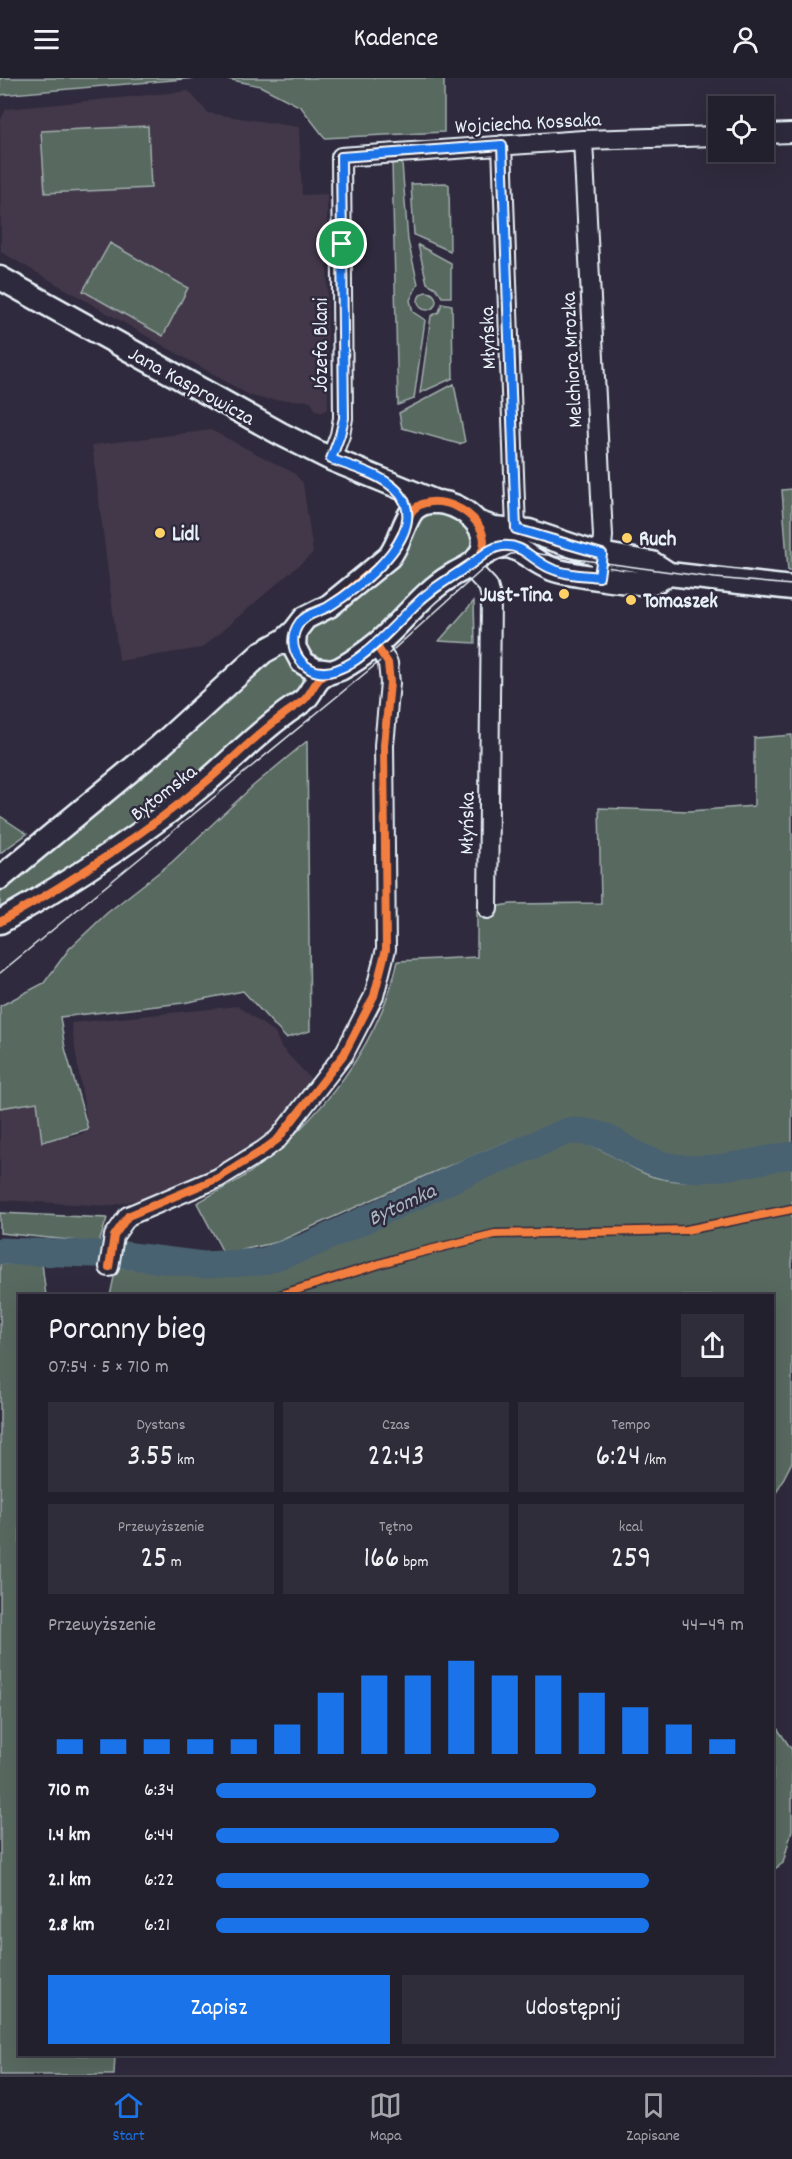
<!DOCTYPE html>
<html lang="pl">
<meta charset="utf-8">
<style>
body{margin:0;font-family:Dekko,sans-serif;background:#2f2d3a;color:#f1f3f6;height:100vh;display:flex;flex-direction:column;font-size:22px;white-space:nowrap}
*{box-sizing:border-box;margin:0}
p{font-size:20px;color:#a3a3aa}
.icon{flex:none;width:33px;height:33px;fill:none;stroke:currentColor;stroke-width:2;stroke-linecap:round;stroke-linejoin:round}
.map{position:relative;flex:1;overflow:hidden}
.sheet{position:absolute;left:18px;top:1216px;width:756px;height:762px;display:flex;flex-direction:column;background:#23202e;border-radius:0px;box-shadow:0 6px 24px #0002,0 0 0 2px #403e4a}
.sheet>*{flex:none}
.buttons{position:absolute;left:708px;top:18px;display:grid;gap:12px}
.buttons a{display:grid;place-items:center;width:66px;height:66px;border-radius:0px;background:#23202e;box-shadow:0 6px 24px #0002,0 0 0 2px #403e4a;font-size:30px}
.pin{position:absolute;display:grid;place-items:center;width:51px;height:51px;color:#fff;margin:-26px;border:3px solid #fff;border-radius:50%;box-shadow:0 2px 6px #0007}
.round{display:grid;place-items:center;flex:none;width:63px;height:63px;border-radius:0px;background:#2f2d3a}
.summary{display:flex;align-items:center;justify-content:space-between;height:102px;padding:0 30px}
h1{font-size:33px;font-weight:600;line-height:45px}
.metrics{display:grid;grid-template-columns:repeat(3,1fr);gap:9px;height:102px;padding:6px 30px}
.metrics div{display:grid;align-content:center;border-radius:0px;background:#2f2d3a;text-align:center}
.metrics b{font-size:30px;font-weight:600}
.metrics small{font-size:16px;font-weight:400}
.metrics p{font-size:16px}
.chart{height:168px;padding:12px 30px}
.chart p{display:flex;justify-content:space-between}
.chart svg{width:100%;height:108px;margin-top:6px;stroke:#1a73e8;stroke-width:6}
.primary-button{display:flex;gap:12px;margin-top:auto;padding:12px 30px}
.primary-button a{flex:1;height:69px;border-radius:0px;background:#1a73e8;color:#fff;font-size:24px;font-weight:600;line-height:69px;text-align:center}
.primary-button a+a{background:#2f2d3a;color:#f1f3f6}
ul{padding:0 30px;list-style:none;font-size:20px}
li{display:grid;grid-template-columns:96px 72px 1fr;align-items:center;height:45px}
li i{height:15px;border-radius:8px;background:#1a73e8}
header{display:flex;justify-content:space-between;align-items:center;height:78px;padding:0 30px;background:#23202e;font-size:27px;font-weight:600}
.menu{display:flex;justify-content:space-around;align-items:center;height:84px;border-top:2px solid #403e4a;background:#23202e;font-size:16px;color:#a3a3aa}
.menu a{display:grid;justify-items:center;gap:3px}
.menu .on{color:#1a73e8}
.map>svg:first-child{display:block}
.built{fill:#423748}
.green{fill:#596960;stroke:#a0adac;stroke-width:1.5}
.lines{fill:none;stroke-linecap:round;stroke-linejoin:round}
.river{stroke:#496271;stroke-width:27}
.minor-casing{stroke:#e8f1f8;stroke-width:22}
.tertiary-casing{stroke:#e8f1f8;stroke-width:27}
.minor{stroke:#2f2a3d;stroke-width:18}
.tertiary{stroke:#2f2a3d;stroke-width:22}
.tram{stroke:#e8f1f8;stroke-width:1.5}
.cycleway-casing{stroke:#2f2a3d;stroke-width:11}
.cycleway{stroke:#f27e40;stroke-width:8}
.route-casing{stroke:#fff;stroke-width:12}
.route{stroke:#1a73e8;stroke-width:8}
.poi-dot{fill:#ffd166;stroke:#2f2a3d;stroke-width:2}
.labels{text-anchor:middle;stroke-width:5;stroke-linejoin:round;paint-order:stroke}
.street-label{font-size:21px;fill:#e8f1f8;stroke:#2f2a3d}
.poi-label{font-size:21px;font-weight:bold;fill:#e8f1f8;stroke:#2f2a3d;text-anchor:start}
.water-label{font-size:22px;font-style:italic;fill:#a8b8c2;stroke:#2f2a3d}
</style>
<header><svg class="icon" aria-label="menu" viewBox="0 0 24 24"><path d="M4 6h16M4 12h16M4 18h16"/></svg>Kadence<svg class="icon" aria-label="person" viewBox="0 0 24 24"><circle cx="12" cy="8" r="4"/><path d="M4 21q1-7 8-7t8 7"/></svg></header>
<div class="map">
<svg width="792" height="1997" viewBox="0 0 792 1997">
<rect width="100%" height="100%" fill="#2f2a3d"/>
<filter id="ink" filterUnits="userSpaceOnUse"><feTurbulence type="fractalNoise" baseFrequency=".0167" numOctaves="2"/><feDisplacementMap in="SourceGraphic" scale="12" xChannelSelector="R" yChannelSelector="G"/><feConvolveMatrix kernelMatrix="1 2 1 2 8 2 1 2 1" color-interpolation-filters="sRGB"/></filter>
<g filter="url(#ink)">
<path class="built" d="M 189,13 L 208,35 L 299,49 L 302,117 L 327,116 L 328,331 L 321,335 L 315,332 L 311,323 L 263,321 L 249,317 L 1,174 L 0,43 L 6,31 Z
M 211,352 L 294,395 L 303,405 L 313,475 L 202,570 L 119,583 L 92,367 Z
M 238,928 L 275,955 L 281,969 L 311,1001 L 312,1009 L 278,1048 L 243,1078 L 151,1119 L 109,1128 L 0,1122 L 0,1030 L 37,1024 L 42,1064 L 82,1056 L 88,1051 L 71,945 Z"/>
<path class="green" d="M 0,0 L 196,0 L 0,17 Z
M 223,0 L 444,0 L 444,54 L 325,60 L 301,29 L 260,8 Z
M 148,48 L 151,110 L 45,115 L 41,53 Z
M 392,85 L 402,85 L 408,163 L 418,206 L 410,222 L 413,234 L 425,242 L 414,321 L 398,327 Z
M 446,105 L 449,107 L 450,173 L 414,157 L 411,106 Z
M 110,165 L 188,210 L 163,258 L 83,213 Z
M 418,167 L 451,185 L 451,219 L 442,219 L 436,210 L 427,205 Z
M418 223a9 9 0 1 1 18 0a9 9 0 1 1-18 0Z
M 442,225 L 452,227 L 453,300 L 420,315 L 431,238 L 439,234 Z
M 454,306 L 465,364 L 459,366 L 402,350 L 399,335 Z
M 792,411 L 792,493 L 788,493 L 782,412 Z
M 437,434 L 463,443 L 474,457 L 472,472 L 359,571 L 328,586 C 315,580 302,573 303,557 L 424,436 Z
M 474,523 L 475,565 L 439,563 Z
M 284,570 L 312,601 L 163,727 L 0,835 L 0,810 Z
M 792,657 L 792,1072 L 725,1083 L 689,1085 L 639,1068 L 599,1047 L 562,1046 L 512,1062 L 427,1097 L 278,1164 L 224,1176 L 197,1125 C 215,1114 236,1105 252,1093 C 321,1040 378,969 398,883 L 477,879 L 477,832 L 511,826 L 601,825 L 599,730 L 690,733 L 754,728 L 754,660 Z
M 307,663 L 310,953 L 286,960 L 243,913 L 183,925 L 60,939 L 65,970 L 88,1051 L 42,1064 L 37,1024 L 0,1030 L 0,928 L 44,905 L 69,871 L 107,835 L 172,784 L 253,708 Z
M 0,738 L 27,756 L 0,775 Z
M 567,1063 C 601,1064 621,1087 651,1098 C 694,1112 749,1095 792,1088 L 792,1384 L 773,1421 L 772,1218 L 110,1218 L 116,1189 L 197,1197 L 228,1196 L 281,1186 Z
M 0,1135 L 107,1140 L 99,1165 L 0,1155 Z
M 42,1185 L 46,1218 L 20,1218 L 20,1977 L 115,1977 L 114,1997 L 0,1997 L 0,1186 Z
M 773,1644 L 792,1672 L 792,1752 L 783,1785 L 773,1792 Z"/>
<g class="lines">
<path class="river" d="M 0,1173 L 124,1177 L 203,1187 L 261,1184 L 308,1168 L 470,1093 L 568,1053 C 612,1052 618,1072 654,1084 C 699,1100 747,1084 792,1077"/>
<g class="minor-casing">
<path id="minor" d="M 764,56 L 792,55
M 583,62 L 603,458 L 600,488
M 502,67 L 516,451
M 331,381 L 340,357 L 343,340 L 341,79 L 583,62 L 718,58
M 469,488 L 488,508 L 491,519 L 488,831
M 109,1189 L 114,1158 L 128,1138 L 218,1100 L 262,1073 L 278,1061 L 344,976 L 374,918 L 386,871 L 384,667 L 390,605 L 388,585 L 376,567"/>
</g>
<g class="tertiary-casing">
<path id="tertiary" d="M 0,200 L 281,356 L 331,381 L 436,424
M 479,445 L 494,450 L 529,453 L 594,475 L 652,485 L 669,496 L 792,510
M 478,480 C 513,453 521,479 552,491 C 564,496 635,506 648,505 C 655,505 663,499 669,496
M 0,800 L 160,668 L 263,574 L 285,562 L 295,553
M 0,844 C 72,803 143,757 206,704 C 232,682 255,658 282,638 C 289,632 297,628 304,622 C 312,615 314,603 323,598 C 328,594 335,593 340,591 C 353,584 367,574 378,565 C 403,544 422,515 451,498 C 458,493 468,490 474,484 C 509,451 442,406 414,431 C 404,441 400,466 389,479 L 329,528 L 305,540 L 295,553 L 294,569 L 302,584 L 315,592 L 331,594"/>
</g>
<use href="#minor" class="minor"/>
<use href="#tertiary" class="tertiary"/>
<path class="tram" d="M 0,895 L 385,579 L 483,491 L 511,476 L 525,474 L 715,500 L 792,507"/>
<g class="cycleway-casing">
<path id="cycleway" d="M 0,844 C 72,803 143,757 206,704 C 232,682 255,658 282,638 C 289,632 297,628 304,622 C 312,615 314,603 323,598 C 328,594 335,593 340,591 C 353,584 367,574 378,565 C 403,544 422,515 451,498 C 458,493 468,490 474,484 C 509,451 442,406 414,431 C 404,441 400,466 389,479 L 329,528 L 305,540 L 295,553 L 294,569 L 302,584 L 315,592 L 331,594
M 109,1189 L 114,1158 L 128,1138 L 218,1100 L 262,1073 L 278,1061 L 344,976 L 374,918 L 386,871 L 384,667 L 390,605 L 388,585 L 376,567
M 277,1218 L 405,1178 L 495,1156 L 686,1152 L 792,1131"/>
</g>
<use href="#cycleway" class="cycleway"/>
</g>
</g>
<g class="lines" filter="url(#ink)">
<g class="route-casing">
<path id="route" d="M 502,67 L 516,451 L 602,476 L 599,499 C 583,497 564,497 550,490 C 533,483 522,465 502,468 C 488,470 482,479 471,486 C 451,500 430,511 413,529 C 391,550 332,623 300,582 C 291,570 291,556 300,544 C 308,535 318,534 328,529 C 361,509 444,445 389,406 C 373,394 349,388 331,381 L 340,357 L 344,340 L 341,79 Z"/>
</g>
<use href="#route" class="route"/>
</g>
<g class="poi-dot">
<circle cx="160" cy="455" r="6"/>
<circle cx="627" cy="460" r="6"/>
<circle cx="564" cy="516" r="6"/>
<circle cx="631" cy="522" r="6"/>
</g>
<g class="labels">
<g class="street-label">
<text transform="translate(528 44) rotate(-3)" y="7">Wojciecha Kossaka</text>
<text transform="translate(487 260) rotate(-92)" y="7">Młyńska</text>
<text transform="translate(320 267) rotate(-90)" y="7">Józefa Blani</text>
<text transform="translate(571 282) rotate(-93)" y="7">Melchiora Mrozka</text>
<text transform="translate(192 307) rotate(29)" y="7">Jana Kasprowicza</text>
<text transform="translate(163 714) rotate(-38)" y="7">Bytomska</text>
<text transform="translate(466 745) rotate(-89)" y="7">Młyńska</text>
</g>
<g class="poi-label">
<text x="172" y="462">Lidl</text>
<text x="639" y="467">Ruch</text>
<text x="552" y="523" text-anchor="end">Just-Tina</text>
<text x="643" y="529">Tomaszek</text>
</g>
<g class="water-label">
<text transform="translate(401 1125) rotate(-25)" y="8">Bytomka</text>
</g>
</g>
</svg>
<div class="buttons">
<a><svg class="icon" aria-label="locate" viewBox="0 0 24 24"><circle cx="12" cy="12" r="6"/><path d="M12 2v4M12 18v4M2 12h4M18 12h4"/></svg></a>
</div>
<div class="pin" style="left:342px;top:166px;background:#1e9e55"><svg class="icon" aria-label="arrive" viewBox="0 0 24 24"><path d="M6 21V4h12l-3 4 3 4H6"/></svg></div>
<section class="sheet">
<div class="summary"><div><h1>Poranny bieg</h1><p>07:54 · 5 × 710 m</p></div><a class="round"><svg class="icon" aria-label="share" viewBox="0 0 24 24"><path d="M12 15V3M7 8l5-5 5 5M5 13v7h14v-7"/></svg></a></div>
<div class="metrics">
<div><p>Dystans</p><b>3.55<small> km</small></b></div>
<div><p>Czas</p><b>22:43</b></div>
<div><p>Tempo</p><b>6:24<small> /km</small></b></div>
</div>
<div class="metrics">
<div><p>Przewyższenie</p><b>25<small> m</small></b></div>
<div><p>Tętno</p><b>166<small> bpm</small></b></div>
<div><p>kcal</p><b>259</b></div>
</div>
<div class="chart"><p><span>Przewyższenie</span>44–49 m</p>
<svg viewBox="0 0 160 44" preserveAspectRatio="none"><path d="M5 44V38M15 44V38M25 44V38M35 44V38M45 44V38M55 44V32M65 44V19M75 44V12M85 44V12M95 44V6M105 44V12M115 44V12M125 44V19M135 44V25M145 44V32M155 44V38"/></svg>
</div>
<ul>
<li><b>710 m</b>6:34<i style="width:72%"></i></li>
<li><b>1.4 km</b>6:44<i style="width:65%"></i></li>
<li><b>2.1 km</b>6:22<i style="width:82%"></i></li>
<li><b>2.8 km</b>6:21<i style="width:82%"></i></li>
</ul>
<div class="primary-button"><a>Zapisz</a><a>Udostępnij</a></div>
</section>
</div>
<nav class="menu">
<a class="on"><svg class="icon" aria-label="home" viewBox="0 0 24 24"><path d="M3 11l9-7 9 7M6 9v11h12V9"/></svg>Start</a>
<a><svg class="icon" aria-label="map" viewBox="0 0 24 24"><path d="M3 6l6-2 6 2 6-2v14l-6 2-6-2-6 2zM9 4v14M15 6v14"/></svg>Mapa</a>
<a><svg class="icon" aria-label="saved" viewBox="0 0 24 24"><path d="M7 4h10v16l-5-4-5 4z"/></svg>Zapisane</a>
</nav>
